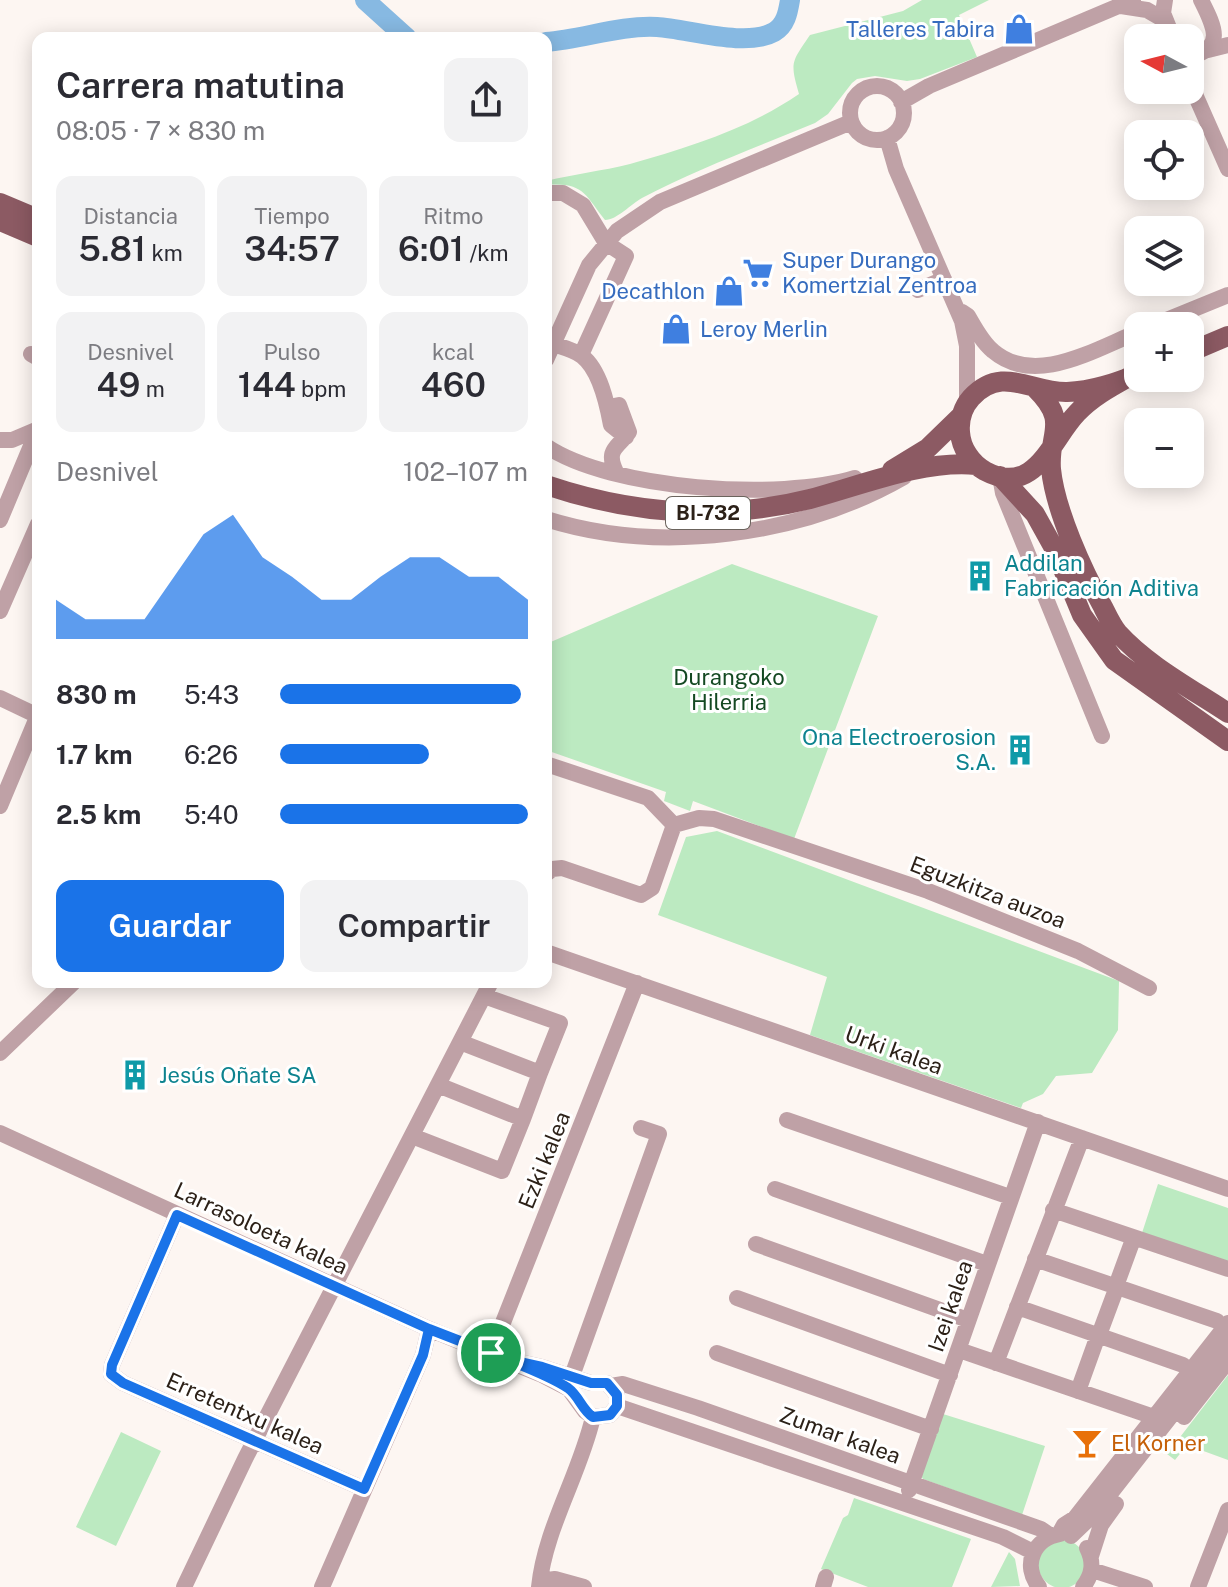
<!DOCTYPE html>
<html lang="es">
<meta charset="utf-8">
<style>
body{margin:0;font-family:"Public Sans",sans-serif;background:#f2f2f3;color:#2b2b33;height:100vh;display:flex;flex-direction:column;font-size:30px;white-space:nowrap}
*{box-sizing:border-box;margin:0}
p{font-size:26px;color:#7c7c81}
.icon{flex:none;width:44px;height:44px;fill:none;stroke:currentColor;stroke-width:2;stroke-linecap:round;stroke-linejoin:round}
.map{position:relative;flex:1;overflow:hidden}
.side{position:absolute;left:32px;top:32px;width:520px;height:956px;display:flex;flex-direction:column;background:#fff;border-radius:16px;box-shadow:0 4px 20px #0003}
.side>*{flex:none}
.needle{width:52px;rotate:277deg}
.tools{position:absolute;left:1124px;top:24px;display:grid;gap:16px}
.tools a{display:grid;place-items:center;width:80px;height:80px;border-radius:16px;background:#fff;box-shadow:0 4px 20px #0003;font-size:40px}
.pin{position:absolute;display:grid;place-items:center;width:68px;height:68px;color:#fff;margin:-34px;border:4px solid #fff;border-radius:50%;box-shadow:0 2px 8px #0007}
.round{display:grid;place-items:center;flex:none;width:84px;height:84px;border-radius:16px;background:#f2f2f3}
.head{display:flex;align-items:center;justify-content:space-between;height:136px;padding:0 24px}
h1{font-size:36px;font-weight:600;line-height:60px}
.figures{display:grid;grid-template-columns:repeat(3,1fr);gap:12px;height:136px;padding:8px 24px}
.figures div{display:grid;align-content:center;border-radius:16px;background:#f2f2f3;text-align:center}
.figures b{font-size:34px;font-weight:600}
.figures small{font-size:22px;font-weight:400}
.figures p{font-size:22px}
.chart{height:224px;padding:16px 24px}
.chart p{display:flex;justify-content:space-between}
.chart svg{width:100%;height:144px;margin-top:8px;fill:#1a73e8;opacity:.7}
.button{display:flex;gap:16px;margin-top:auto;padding:16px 24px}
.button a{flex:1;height:92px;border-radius:16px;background:#1a73e8;color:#fff;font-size:32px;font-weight:600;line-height:92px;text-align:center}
.button a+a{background:#f2f2f3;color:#2b2b33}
ul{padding:0 24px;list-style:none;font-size:26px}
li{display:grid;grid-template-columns:128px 96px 1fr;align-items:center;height:60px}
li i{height:20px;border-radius:10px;background:#1a73e8}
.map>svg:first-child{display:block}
.green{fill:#bceac1}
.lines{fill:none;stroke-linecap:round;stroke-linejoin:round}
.river{stroke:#87b9e2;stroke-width:20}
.minor{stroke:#bfa1a6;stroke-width:16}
.major{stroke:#8c5a63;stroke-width:20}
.route-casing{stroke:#fff;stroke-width:16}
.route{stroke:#1a73e8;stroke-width:10}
.labels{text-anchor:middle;stroke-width:6;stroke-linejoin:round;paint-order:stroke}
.shield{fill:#fff;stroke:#6b645d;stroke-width:2}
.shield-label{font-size:20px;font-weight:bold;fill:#2c2118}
.shop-label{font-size:22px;fill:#366cbe;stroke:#fff;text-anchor:end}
.culture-label{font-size:22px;fill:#0d838f;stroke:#fff;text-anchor:start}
.park-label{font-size:22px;fill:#144922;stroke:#fff}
.street-label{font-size:22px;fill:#2c2118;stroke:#fff}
.food-label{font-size:22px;fill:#c56008;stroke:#fff;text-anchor:start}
</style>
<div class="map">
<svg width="1228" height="1587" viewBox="0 0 1228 1587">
<rect width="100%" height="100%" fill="#fdf6f2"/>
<path class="green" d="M 922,0 L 989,0 L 959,15 L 977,57 L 920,79 L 907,81 L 875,76 L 857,79 L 852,83 L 828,114 L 815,123 C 757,147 697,169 642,198 C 631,204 617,220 605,220 C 585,195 584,182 546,185 L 546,181 C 574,174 602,171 630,164 C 689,147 748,129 799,94 C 790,62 791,63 810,35 L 903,11 Z
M 732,564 L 878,616 L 794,839 L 693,801 L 690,811 L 664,801 L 666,792 L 546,750 L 546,644 Z
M 717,831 L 1119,981 L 1118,1030 L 1092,1073 L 1056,1076 L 1043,1094 L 1023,1103 L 1021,1108 L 810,1035 L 827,977 L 658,915 L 686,837 Z
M 1158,1184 L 1228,1208 L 1228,1267 L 1141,1236 Z
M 1228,1375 L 1228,1460 L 1187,1445 L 1175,1460 L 1167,1454 Z
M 943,1414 L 1045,1446 L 1022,1515 L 923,1479 L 921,1476 Z
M 121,1432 L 161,1451 L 116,1546 L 76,1527 Z
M 854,1498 L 971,1539 L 952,1587 L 868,1587 L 821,1569 L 843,1518 L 848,1515 Z
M1038 1564a24 24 0 1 1 48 0a24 24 0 1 1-48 0Z
M 1009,1552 L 1015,1559 L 1020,1586 L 991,1587 Z"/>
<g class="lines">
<path class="river" d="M 365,0 L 407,38
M 546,42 C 583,39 620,25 657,27 C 689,29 746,48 774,32 C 786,25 788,12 790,0"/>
<path class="minor" d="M 1165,0 L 1163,13 L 1173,38
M 1121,6 L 1147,10 L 1166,21
M 1208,50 L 1228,45
M 1190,56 C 1227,49 1213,24 1201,0
M 1190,83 L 1228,169
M850 113a27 27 0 1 1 54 0a27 27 0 1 1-54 0Z
M 901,102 L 929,86 L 1133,0
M 887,138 L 896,169 L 962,321 L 967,346 L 967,402
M 546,193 L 563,193 L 583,205 L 606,243 L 626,256 L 581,355
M 918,290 L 944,279
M 962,312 L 968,316 C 975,328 982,342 993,351 C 1035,387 1095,349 1138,332
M 1152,326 L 1228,295
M 553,344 C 562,347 574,350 582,356 C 600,370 607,403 611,425 L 626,437
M 31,354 L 38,358
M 546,360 L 589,265 L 617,231 L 660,202 L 851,122
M 609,407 L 619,405 L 629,432 C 618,448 605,449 616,472
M 0,440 L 12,440 L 38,429
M 546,446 C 611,490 781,501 855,478
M 1000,476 L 1003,493 L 1102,736
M 546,519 C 660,555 801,536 904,477
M 0,520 L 38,429
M 0,611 L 38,524
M 0,698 L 38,716
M 546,764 L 648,798 L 674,825 L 652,888 L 641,895 L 562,868 L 552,869 L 546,874
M 0,806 L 38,715
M 674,825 L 699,818 L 714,819 L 928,891 L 1078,951 L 1149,988
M 546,952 L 1228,1189
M 484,996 L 560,1023 L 540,1073
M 0,1053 L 74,982
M 438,1085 L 523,1119 L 540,1073 L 460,1042
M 787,1120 L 1010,1197
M 0,1133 L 429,1329 L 540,1374 L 569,1389 L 585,1411 L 593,1417 L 610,1415 L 617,1406 L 617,1395 L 607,1383 L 591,1383 L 542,1367 L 506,1359
M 412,1136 L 502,1171 L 523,1119
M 775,1189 L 987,1264
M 1053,1210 L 1228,1269
M 177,1215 L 112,1365 L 111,1374 L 123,1383 L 364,1489
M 756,1244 L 968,1320
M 1035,1259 L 1217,1321
M 1116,1286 L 1131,1245
M 737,1298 L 950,1375
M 1017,1307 L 1183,1365
M 1099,1335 L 1115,1292
M 959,1350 L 1154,1417
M 491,1353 L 637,983
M 717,1353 L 931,1429
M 996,1363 L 1082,1138
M 572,1376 L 659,1134 L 641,1128
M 611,1386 L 623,1384 L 698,1408 L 1041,1529 L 1051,1536
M 1078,1391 L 1096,1341
M 617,1406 L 1003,1537 L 1033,1552
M 1184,1417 L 1228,1361
M 909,1490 L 1038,1122
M 1059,1534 L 1064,1525 L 1075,1518 L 1228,1323
M 1071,1536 L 1095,1513 L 1228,1343
M 1091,1556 L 1101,1525 L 1116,1504
M 1092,1570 L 1145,1587
M 540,1581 L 555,1579 L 584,1587
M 184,1587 L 245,1459 L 491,982
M 322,1587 L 423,1355 L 429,1329
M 539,1587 C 545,1528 580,1474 593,1417
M 823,1587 L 826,1577
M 1039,1587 C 1022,1565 1033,1539 1060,1534
M 1083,1587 C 1093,1574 1094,1562 1087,1548
M 1198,1587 L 1228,1510"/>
<path class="major" d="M 0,203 L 38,219
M 0,221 L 38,237
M 1190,352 L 1228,336
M 1127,378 C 1109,388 1091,398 1077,413 C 1051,440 1035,498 985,471 C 971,463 961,448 960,432 C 959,420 963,407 971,398 C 1002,364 1031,393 1067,392 C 1093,391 1115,383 1138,374
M 1036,389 C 1070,423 1048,432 1051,469 C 1055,510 1083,571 1103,607 C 1107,615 1112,626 1118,633 C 1148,666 1192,689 1228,713
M 892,470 L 928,448 L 961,416
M 1000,476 L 1035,514 L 1055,550 L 1082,615 L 1114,660 L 1228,741
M 546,485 C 632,514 722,521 810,499 C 862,485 922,460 976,465"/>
</g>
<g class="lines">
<g class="route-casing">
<path id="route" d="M 491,1353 L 429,1329 L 177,1215 L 112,1365 L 111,1374 L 123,1383 L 364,1489 L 423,1355 L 429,1329 L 506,1359 L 542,1367 L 591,1383 L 607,1383 L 617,1395 L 617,1406 L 610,1415 L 593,1417 C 582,1410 579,1396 568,1388 C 545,1373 516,1364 491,1353"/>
</g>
<use href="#route" class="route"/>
</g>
<defs>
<g id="shop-bare" transform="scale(2.4)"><path d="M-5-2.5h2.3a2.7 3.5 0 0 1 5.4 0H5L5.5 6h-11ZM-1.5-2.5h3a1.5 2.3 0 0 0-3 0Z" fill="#3f7fe0" stroke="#fff" stroke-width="2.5" paint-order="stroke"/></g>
<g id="supermarket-bare" transform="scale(2.4)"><path d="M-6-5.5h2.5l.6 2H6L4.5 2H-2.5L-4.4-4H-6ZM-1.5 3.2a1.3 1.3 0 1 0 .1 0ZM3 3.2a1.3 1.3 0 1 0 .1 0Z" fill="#3f7fe0" stroke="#fff" stroke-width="2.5" paint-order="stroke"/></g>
<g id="building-bare" transform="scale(2.4)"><path d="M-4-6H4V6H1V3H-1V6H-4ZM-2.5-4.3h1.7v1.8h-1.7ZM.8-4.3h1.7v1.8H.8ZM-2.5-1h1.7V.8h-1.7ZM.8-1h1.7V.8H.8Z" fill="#0f9aa8" stroke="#fff" stroke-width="2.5" paint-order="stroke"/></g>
<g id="bar-bare" transform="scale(2.4)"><path d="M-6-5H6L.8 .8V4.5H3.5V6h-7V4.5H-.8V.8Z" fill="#e8710a" stroke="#fff" stroke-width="2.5" paint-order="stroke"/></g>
</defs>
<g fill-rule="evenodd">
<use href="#shop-bare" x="1019" y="29"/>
<use href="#supermarket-bare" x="758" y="273"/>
<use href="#shop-bare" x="729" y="291"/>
<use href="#shop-bare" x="676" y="329"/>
<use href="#building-bare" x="980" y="576"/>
<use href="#building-bare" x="1020" y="750"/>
<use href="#building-bare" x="135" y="1075"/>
<use href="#bar-bare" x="1087" y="1443"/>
</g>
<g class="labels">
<rect class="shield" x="666" y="497" width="84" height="32" rx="6"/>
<g class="shield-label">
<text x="708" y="520">BI-732</text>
</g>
<g class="shop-label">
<text x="995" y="37">Talleres Tabira</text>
<text x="782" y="268" text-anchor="start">Super Durango<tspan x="782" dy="25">Komertzial Zentroa</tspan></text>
<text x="705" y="299">Decathlon</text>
<text x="700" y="337" text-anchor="start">Leroy Merlin</text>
</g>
<g class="culture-label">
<text x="1004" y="571">Addilan<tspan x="1004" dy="25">Fabricación Aditiva</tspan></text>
<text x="996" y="745" text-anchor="end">Ona Electroerosion<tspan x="996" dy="25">S.A.</tspan></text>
<text x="159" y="1083">Jesús Oñate SA</text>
</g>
<g class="park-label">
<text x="729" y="685">Durangoko<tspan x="729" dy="25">Hilerria</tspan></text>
</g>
<g class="street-label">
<text transform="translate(988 892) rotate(21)" y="8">Eguzkitza auzoa</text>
<text transform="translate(894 1050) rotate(20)" y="8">Urki kalea</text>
<text transform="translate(544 1160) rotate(-68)" y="8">Ezki kalea</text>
<text transform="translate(261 1228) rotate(25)" y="8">Larrasoloeta kalea</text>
<text transform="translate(950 1306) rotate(-71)" y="8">Izei kalea</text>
<text transform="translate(245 1413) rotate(24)" y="8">Erretentxu kalea</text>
<text transform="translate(840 1435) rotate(20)" y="8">Zumar kalea</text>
</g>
<g class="food-label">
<text x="1111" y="1451">El Korner</text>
</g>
</g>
</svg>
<div class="tools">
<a><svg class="needle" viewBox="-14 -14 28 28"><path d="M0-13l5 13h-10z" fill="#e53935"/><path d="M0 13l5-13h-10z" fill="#7c7c81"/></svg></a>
<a><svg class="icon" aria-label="locate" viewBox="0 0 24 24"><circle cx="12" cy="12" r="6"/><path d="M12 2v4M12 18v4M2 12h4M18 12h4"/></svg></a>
<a><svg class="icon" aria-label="layers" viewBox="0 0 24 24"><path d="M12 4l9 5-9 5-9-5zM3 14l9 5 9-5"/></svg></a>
<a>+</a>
<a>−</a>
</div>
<div class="pin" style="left:491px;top:1353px;background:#1e9e55"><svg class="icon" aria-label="arrive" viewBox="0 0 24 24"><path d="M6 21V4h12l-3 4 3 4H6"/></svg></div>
<section class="side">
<div class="head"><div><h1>Carrera matutina</h1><p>08:05 · 7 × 830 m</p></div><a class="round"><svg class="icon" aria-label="share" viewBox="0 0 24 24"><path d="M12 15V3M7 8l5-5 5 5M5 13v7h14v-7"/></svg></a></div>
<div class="figures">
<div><p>Distancia</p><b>5.81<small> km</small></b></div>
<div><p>Tiempo</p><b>34:57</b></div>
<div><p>Ritmo</p><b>6:01<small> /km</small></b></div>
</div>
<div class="figures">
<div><p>Desnivel</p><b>49<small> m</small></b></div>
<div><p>Pulso</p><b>144<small> bpm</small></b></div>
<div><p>kcal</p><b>460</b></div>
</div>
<div class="chart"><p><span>Desnivel</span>102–107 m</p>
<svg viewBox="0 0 160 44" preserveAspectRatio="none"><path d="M0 44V32L10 38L20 38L30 38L40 25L50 12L60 6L70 19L80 25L90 32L100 32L110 25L120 19L130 19L140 25L150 25L160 32V44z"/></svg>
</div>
<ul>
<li><b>830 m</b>5:43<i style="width:97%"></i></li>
<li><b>1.7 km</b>6:26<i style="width:60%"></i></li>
<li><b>2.5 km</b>5:40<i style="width:100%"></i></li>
</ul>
<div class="button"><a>Guardar</a><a>Compartir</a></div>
</section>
</div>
